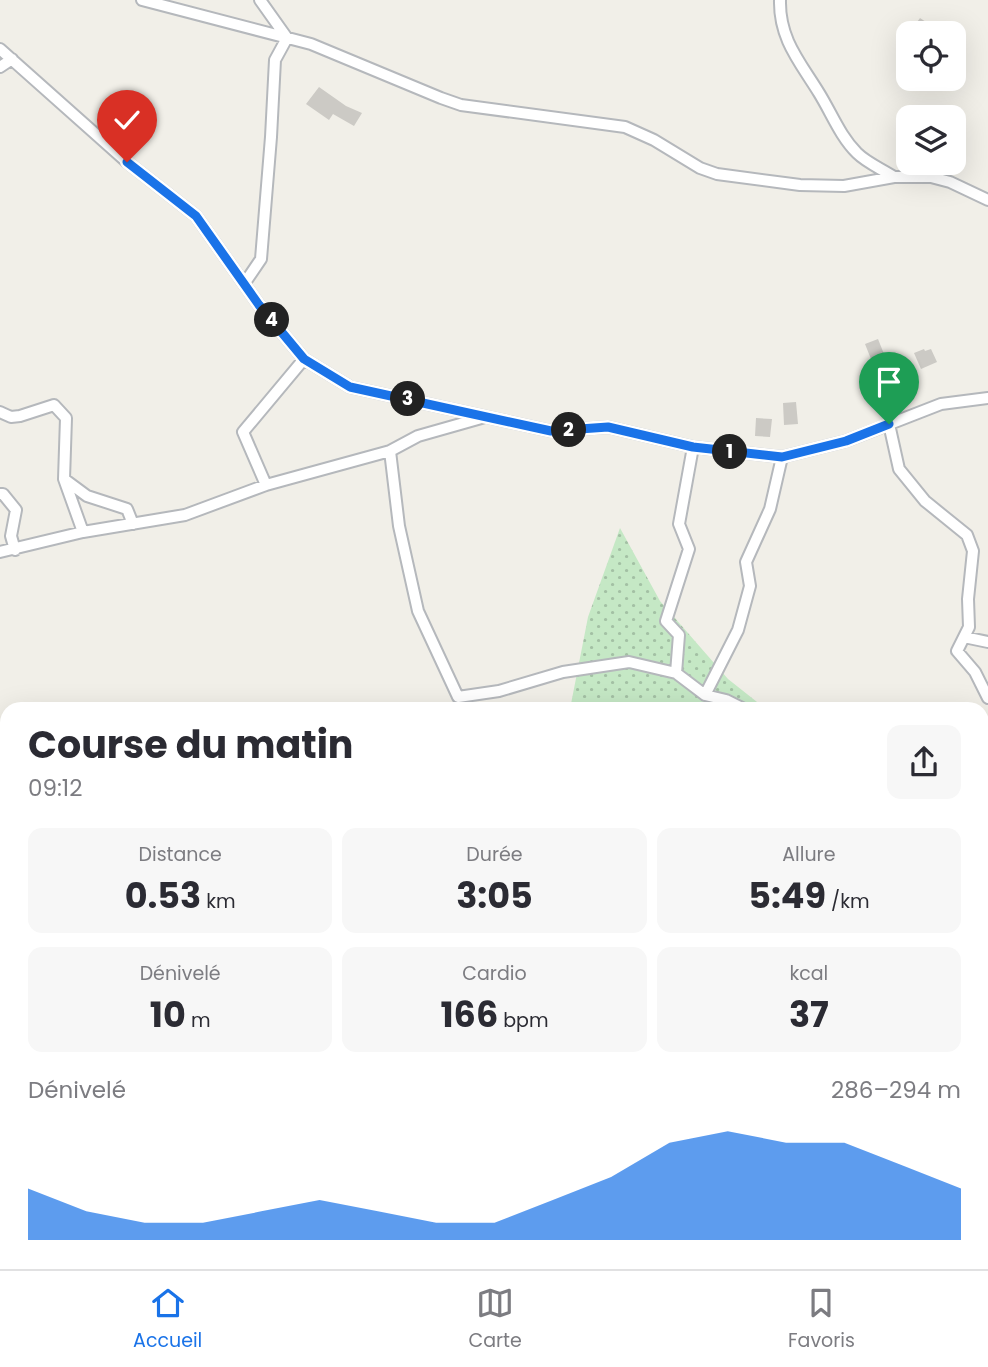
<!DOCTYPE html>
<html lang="fr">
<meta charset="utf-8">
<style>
body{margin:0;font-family:Poppins,sans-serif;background:#f7f7f7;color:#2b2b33;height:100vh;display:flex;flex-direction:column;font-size:26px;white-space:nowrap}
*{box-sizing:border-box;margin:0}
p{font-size:23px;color:#7c7c81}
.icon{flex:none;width:38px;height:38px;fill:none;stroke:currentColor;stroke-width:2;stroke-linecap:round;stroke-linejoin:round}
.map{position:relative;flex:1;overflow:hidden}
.sheet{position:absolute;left:0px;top:702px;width:989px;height:569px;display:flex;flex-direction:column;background:#fff;border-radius:21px 21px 0 0;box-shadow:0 7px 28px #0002}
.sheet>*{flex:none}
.buttons{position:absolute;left:896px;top:21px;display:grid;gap:14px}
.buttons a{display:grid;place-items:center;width:70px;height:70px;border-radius:14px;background:#fff;box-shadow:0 7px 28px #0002;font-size:35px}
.pin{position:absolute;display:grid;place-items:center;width:60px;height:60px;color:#fff;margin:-72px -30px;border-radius:50% 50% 50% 0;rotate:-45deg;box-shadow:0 0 7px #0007}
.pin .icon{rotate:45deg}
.km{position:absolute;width:35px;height:35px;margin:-18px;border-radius:50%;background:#222;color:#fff;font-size:19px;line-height:35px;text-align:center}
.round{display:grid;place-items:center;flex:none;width:74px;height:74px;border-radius:14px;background:#f7f7f7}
.summary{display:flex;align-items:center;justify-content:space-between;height:119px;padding:0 28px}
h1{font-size:38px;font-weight:700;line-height:52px}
.stats{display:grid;grid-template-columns:repeat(3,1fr);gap:10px;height:119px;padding:7px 28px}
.stats div{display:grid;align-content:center;border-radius:14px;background:#f7f7f7;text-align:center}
.stats b{font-size:35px;font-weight:700}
.stats small{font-size:19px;font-weight:400}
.stats p{font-size:19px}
.chart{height:196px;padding:14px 28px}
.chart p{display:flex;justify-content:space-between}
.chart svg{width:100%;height:126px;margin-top:7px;fill:#1a73e8;opacity:.7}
.tab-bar{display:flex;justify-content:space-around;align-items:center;height:98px;border-top:2px solid #e1e1e2;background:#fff;font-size:19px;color:#7c7c81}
.tab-bar a{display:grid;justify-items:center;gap:4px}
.tab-bar .current{color:#1a73e8}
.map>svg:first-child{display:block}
.grass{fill:url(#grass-dots)}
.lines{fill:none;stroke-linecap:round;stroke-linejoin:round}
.river{stroke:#aadaff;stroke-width:19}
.building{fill:#cccac5}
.street-casing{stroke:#b5b8bc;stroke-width:14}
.street{stroke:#fff;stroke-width:10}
.route-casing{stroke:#fff;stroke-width:14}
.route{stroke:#1a73e8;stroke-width:9}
</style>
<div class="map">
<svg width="988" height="1269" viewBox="0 0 988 1269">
<defs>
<pattern id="grass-dots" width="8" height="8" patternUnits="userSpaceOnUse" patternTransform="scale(1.75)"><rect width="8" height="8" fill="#c5e8c5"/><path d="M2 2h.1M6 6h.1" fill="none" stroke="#a3c0a4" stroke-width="1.8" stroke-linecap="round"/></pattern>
</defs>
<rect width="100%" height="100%" fill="#f1efe8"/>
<path class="grass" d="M 620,528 L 660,601 L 728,679 L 766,709 L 570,709 L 588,617 Z
M 7,1050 L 7,1264 L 982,1264 L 982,1140 L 988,1142 L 988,1269 L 0,1269 L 0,1055 Z"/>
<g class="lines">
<path class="river" d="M 0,1128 L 7,1128
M 406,1264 L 413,1269"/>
</g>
<path class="building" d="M 920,18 L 932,26 L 927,33 L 909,33 Z
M 319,87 L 346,106 L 362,113 L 354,126 L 333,114 L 329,120 L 306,104 Z
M 878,339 L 886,359 L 873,364 L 865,344 Z
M 924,349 L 925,351 L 931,349 L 937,362 L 921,369 L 914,353 Z
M 796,402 L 798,424 L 784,425 L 783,403 Z
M 756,418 L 772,419 L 770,437 L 755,436 Z"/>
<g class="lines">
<g class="street-casing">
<path id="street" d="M 142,0 L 311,44 L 441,98 L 461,105 L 625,127 L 654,140 L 700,168 L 717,174 L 800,185 L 844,186 L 894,177 L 931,177 L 950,182 L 988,200
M 780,0 C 779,39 800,62 819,93 C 832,114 840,136 857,153 C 867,163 882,169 894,177
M 0,49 L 127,162 L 196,216 L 259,305 L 304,359 L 350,387 L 551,431 L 608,427 L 693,447 L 782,457 L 846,441 L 941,404 L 988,398
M 0,67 L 12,59
M 244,284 L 261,259 L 271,137 L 275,60 L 287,38 L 260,0
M 0,412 L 11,417 L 20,416 L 54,405 L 66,418 L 64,479 L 87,496 L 127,509 L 133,524
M 889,424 L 899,469 L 925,501 L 967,535 L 973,551 L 968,599 L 969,627 L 957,651 L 975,672 L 988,698
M 390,451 L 399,526 L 418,611 L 458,697 L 499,691 L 563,672 L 629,662 L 676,673 L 679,635 L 666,621 L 689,549 L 679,524 L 693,447
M 64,479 L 83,532
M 266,485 L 243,432 L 304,359
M 0,494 L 3,494 L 16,510 L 11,536 L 15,550
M 0,552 L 83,532 L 185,515 L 266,485 L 390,451 L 418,436 L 485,417
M 964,637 L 988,642
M 676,673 L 705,695 L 738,630 L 750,586 L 746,562 L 770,509 L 782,457
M 705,695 L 726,700 L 744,709
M 982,756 L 988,753
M 982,834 L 988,841
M 982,901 L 988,898
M 0,1010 L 7,1015
M 0,1160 L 7,1162
M 282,1264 L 287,1269"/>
</g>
<use href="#street" class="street"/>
</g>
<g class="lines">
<g class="route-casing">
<path id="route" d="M 127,162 L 196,216 L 259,305 L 304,359 L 350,387 L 551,431 L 608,427 L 693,447 L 782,457 L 846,441 L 889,424"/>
</g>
<use href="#route" class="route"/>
</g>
</svg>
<div class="buttons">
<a><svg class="icon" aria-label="locate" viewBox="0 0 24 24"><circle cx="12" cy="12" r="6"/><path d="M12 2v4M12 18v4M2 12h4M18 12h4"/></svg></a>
<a><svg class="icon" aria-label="layers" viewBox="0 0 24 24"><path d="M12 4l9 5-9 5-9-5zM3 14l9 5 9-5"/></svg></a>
</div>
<div class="pin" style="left:889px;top:424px;background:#1e9e55"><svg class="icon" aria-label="arrive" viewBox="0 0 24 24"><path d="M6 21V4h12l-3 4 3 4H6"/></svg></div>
<div class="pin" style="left:127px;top:162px;background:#d93025"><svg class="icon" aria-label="check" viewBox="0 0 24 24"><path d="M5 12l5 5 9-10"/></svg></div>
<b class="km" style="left:730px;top:452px">1</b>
<b class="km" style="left:569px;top:430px">2</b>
<b class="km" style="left:408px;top:399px">3</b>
<b class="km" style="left:272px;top:320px">4</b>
<section class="sheet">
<div class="summary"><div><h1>Course du matin</h1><p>09:12</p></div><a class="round"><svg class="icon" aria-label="share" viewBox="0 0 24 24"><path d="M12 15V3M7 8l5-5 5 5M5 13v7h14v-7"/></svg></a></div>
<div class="stats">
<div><p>Distance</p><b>0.53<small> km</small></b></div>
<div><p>Durée</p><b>3:05</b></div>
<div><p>Allure</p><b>5:49<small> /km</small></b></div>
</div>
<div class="stats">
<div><p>Dénivelé</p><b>10<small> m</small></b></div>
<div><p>Cardio</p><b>166<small> bpm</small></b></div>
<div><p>kcal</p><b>37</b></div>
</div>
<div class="chart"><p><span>Dénivelé</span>286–294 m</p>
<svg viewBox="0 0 160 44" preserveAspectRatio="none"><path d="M0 44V26L10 34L20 38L30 38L40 34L50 30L60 34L70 38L80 38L90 30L100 22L110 10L120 6L130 10L140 10L150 18L160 26V44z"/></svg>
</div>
</section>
</div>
<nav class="tab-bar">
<a class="current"><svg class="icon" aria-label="home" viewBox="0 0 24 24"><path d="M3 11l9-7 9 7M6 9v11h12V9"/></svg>Accueil</a>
<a><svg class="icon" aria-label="map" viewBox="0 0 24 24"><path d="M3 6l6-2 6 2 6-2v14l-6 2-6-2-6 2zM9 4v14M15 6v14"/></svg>Carte</a>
<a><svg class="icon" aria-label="saved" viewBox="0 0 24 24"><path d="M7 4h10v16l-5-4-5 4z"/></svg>Favoris</a>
</nav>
